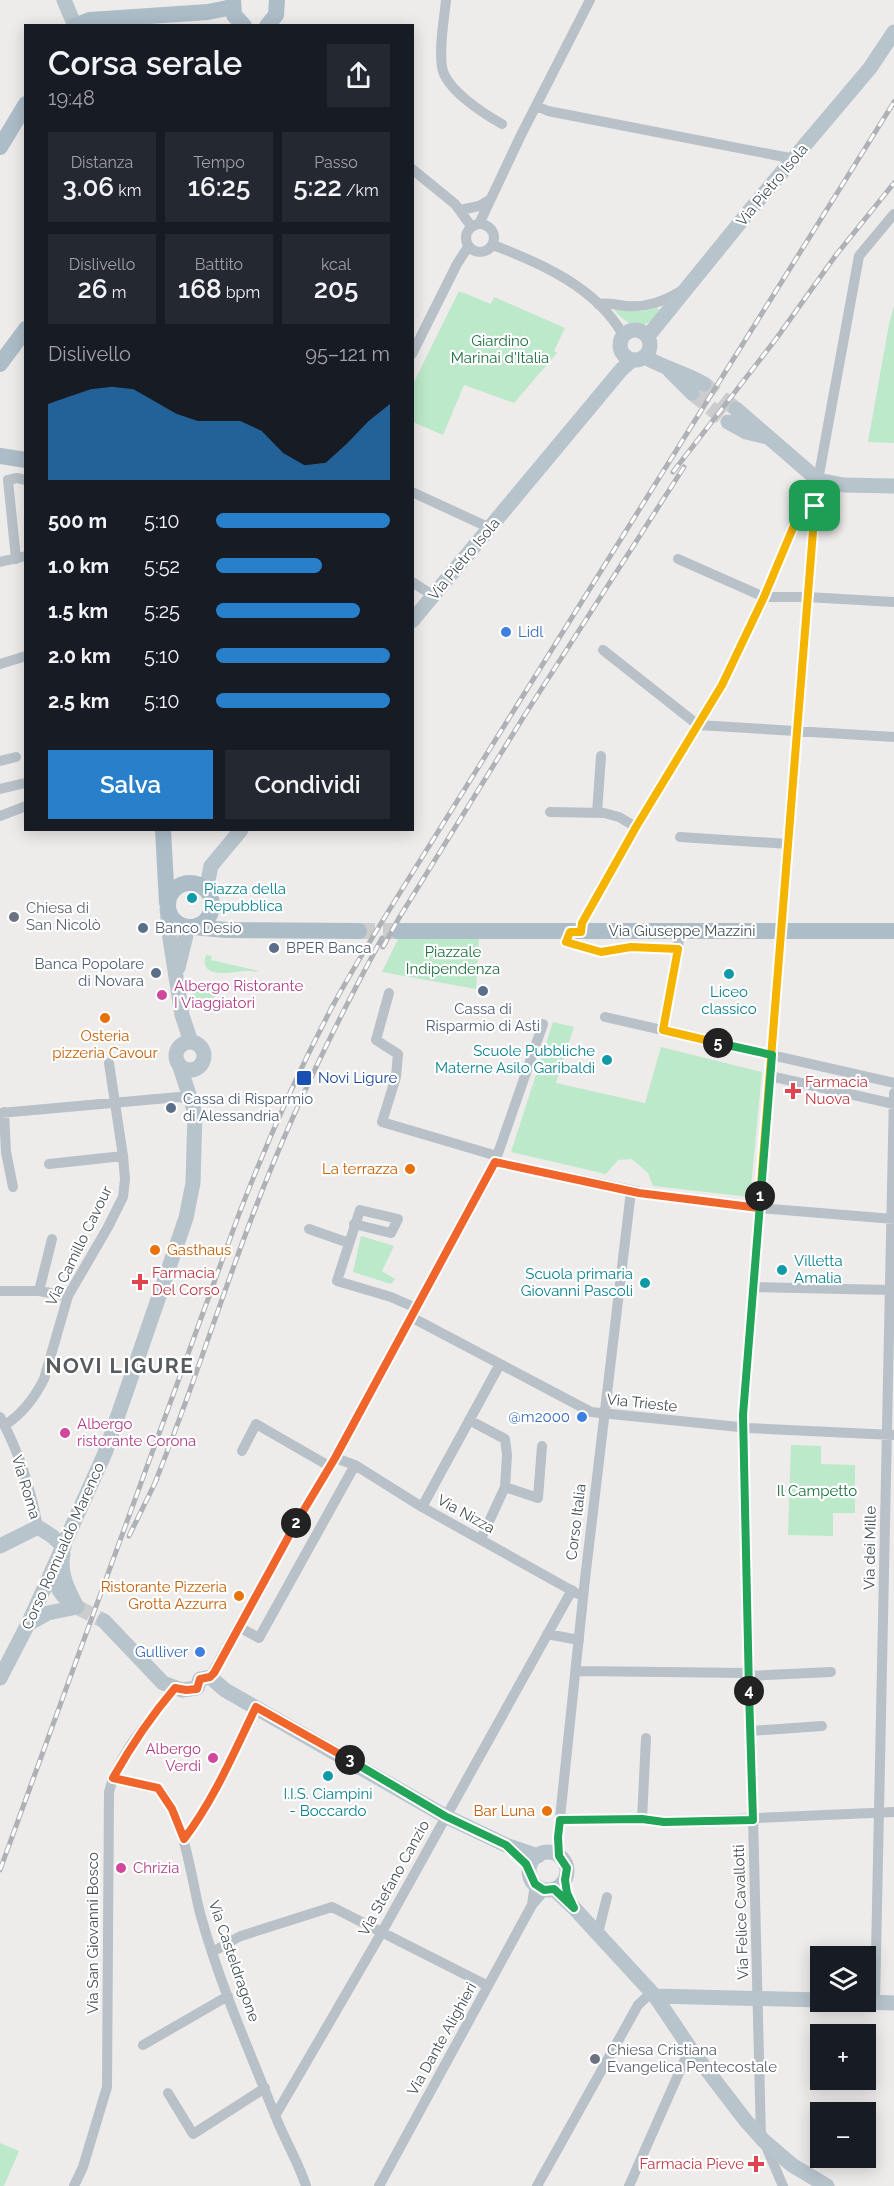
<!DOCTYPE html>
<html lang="it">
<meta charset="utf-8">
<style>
body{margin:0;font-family:Raleway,sans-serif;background:#242831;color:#f1f3f6;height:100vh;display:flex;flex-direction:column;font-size:22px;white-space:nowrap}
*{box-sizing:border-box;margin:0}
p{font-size:20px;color:#9ea1a6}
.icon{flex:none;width:33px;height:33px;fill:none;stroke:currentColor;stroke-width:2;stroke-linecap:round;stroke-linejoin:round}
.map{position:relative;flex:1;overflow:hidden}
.side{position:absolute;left:24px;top:24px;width:390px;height:807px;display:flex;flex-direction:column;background:#171b24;border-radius:0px;box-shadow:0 3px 15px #0003}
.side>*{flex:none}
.fabs{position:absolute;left:810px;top:1946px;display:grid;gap:12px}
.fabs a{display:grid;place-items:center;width:66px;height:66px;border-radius:0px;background:#171b24;box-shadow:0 3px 15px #0003;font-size:30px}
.pin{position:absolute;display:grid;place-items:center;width:51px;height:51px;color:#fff;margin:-26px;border-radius:12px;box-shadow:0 3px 9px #0006}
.km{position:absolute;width:30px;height:30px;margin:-15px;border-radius:50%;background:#222;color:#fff;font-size:16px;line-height:30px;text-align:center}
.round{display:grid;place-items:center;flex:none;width:63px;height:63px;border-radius:0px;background:#242831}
.head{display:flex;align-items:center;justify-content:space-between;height:102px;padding:0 24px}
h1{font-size:33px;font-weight:600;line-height:45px}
.stats{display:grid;grid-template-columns:repeat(3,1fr);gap:9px;height:102px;padding:6px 24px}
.stats div{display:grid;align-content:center;border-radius:0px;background:#242831;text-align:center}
.stats b{font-size:26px;font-weight:600}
.stats small{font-size:16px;font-weight:400}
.stats p{font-size:16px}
.chart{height:168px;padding:12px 24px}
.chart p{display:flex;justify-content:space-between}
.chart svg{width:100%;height:108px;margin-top:6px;fill:#2980ca;opacity:.7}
.button{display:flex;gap:12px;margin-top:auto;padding:12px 24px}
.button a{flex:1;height:69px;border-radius:0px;background:#2980ca;color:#fff;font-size:24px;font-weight:600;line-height:69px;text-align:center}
.button a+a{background:#242831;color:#f1f3f6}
ul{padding:0 24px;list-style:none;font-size:20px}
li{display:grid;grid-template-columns:96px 72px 1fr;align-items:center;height:45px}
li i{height:15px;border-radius:8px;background:#2980ca}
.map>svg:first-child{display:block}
.green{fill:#bce9c9}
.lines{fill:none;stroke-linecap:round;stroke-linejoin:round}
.secondary-tunnel{stroke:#cccccd;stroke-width:15;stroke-dasharray:15 8;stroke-linecap:butt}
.primary-tunnel{stroke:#cccccd;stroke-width:16;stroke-dasharray:16 8;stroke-linecap:butt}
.street{stroke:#b7c1c7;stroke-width:10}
.secondary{stroke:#b8c4cc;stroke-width:15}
.primary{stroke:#adbdc8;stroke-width:16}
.rail-casing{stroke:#aeb1b5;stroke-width:5}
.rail{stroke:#fff;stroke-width:3;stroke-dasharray:9;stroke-linecap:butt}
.split-1-casing{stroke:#fff;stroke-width:12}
.split-2-casing{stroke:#fff;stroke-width:12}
.split-3-casing{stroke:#fff;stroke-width:12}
.split-4-casing{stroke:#fff;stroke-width:12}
.split-5-casing{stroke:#fff;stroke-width:12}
.split-6-casing{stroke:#fff;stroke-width:12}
.split-1{stroke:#f5b400;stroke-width:8}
.split-2{stroke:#f0652b;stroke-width:8}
.split-3{stroke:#f0652b;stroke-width:8}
.split-4{stroke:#22a559;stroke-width:8}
.split-5{stroke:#22a559;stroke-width:8}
.split-6{stroke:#f5b400;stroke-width:8}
.shop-dot{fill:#3f7fe0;stroke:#fff;stroke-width:2}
.culture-dot{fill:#0f9aa8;stroke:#fff;stroke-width:2}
.worship-dot{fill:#6b7280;stroke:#fff;stroke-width:2}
.service-dot{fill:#5c6f8a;stroke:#fff;stroke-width:2}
.hotel-dot{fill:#d1479c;stroke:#fff;stroke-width:2}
.food-dot{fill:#e8710a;stroke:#fff;stroke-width:2}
.transit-dot{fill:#1a4fb4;stroke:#fff;stroke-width:2}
.health-dot{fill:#e0444e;stroke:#fff;stroke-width:2}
.labels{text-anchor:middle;stroke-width:4.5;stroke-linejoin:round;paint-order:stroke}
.street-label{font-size:15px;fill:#455056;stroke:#fff}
.park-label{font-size:15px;fill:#1e703f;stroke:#fff}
.shop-label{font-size:15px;fill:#366cbe;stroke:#fff;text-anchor:end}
.culture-label{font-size:15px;fill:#0d838f;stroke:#fff;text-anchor:start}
.worship-label{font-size:15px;fill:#5b616d;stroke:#fff;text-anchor:start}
.service-label{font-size:15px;fill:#4e5e75;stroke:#fff;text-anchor:start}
.hotel-label{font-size:15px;fill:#b23c85;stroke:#fff;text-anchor:start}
.food-label{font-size:15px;fill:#c56008;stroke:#fff;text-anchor:end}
.transit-label{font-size:15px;fill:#164399;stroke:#fff;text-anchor:start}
.health-label{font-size:15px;fill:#be3a42;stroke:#fff;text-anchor:start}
.district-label{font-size:21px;font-weight:bold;letter-spacing:1.5px;fill:#595c5f;stroke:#fff}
</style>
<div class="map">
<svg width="894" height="2186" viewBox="0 0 894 2186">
<rect width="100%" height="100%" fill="#eeebeb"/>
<path class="green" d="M 459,291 L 491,304 L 494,297 L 565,328 L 554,351 L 557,353 L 514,403 L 464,385 L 443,435 L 413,422 L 413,384 Z
M 894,306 L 894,443 L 868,442 L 889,324 Z
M 616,308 L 641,311 L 657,308 L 662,312 C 644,330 632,330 615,311 Z
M 400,935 L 479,938 L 476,989 L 382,972 Z
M 206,955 L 212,956 L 211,960 L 259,971 C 255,972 251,971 245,971 C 231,972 198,980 206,955 Z
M 195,985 L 215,995 L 209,1008 L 194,1010 L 192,986 Z
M 553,1022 L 574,1027 L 556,1083 L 645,1103 L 661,1047 L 762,1072 L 750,1197 L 653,1186 L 648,1173 L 632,1159 L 618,1160 L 606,1174 L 511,1152 Z
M 361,1236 L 394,1246 L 382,1271 L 395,1279 L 391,1284 L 353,1272 Z
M 791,1445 L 821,1446 L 821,1464 L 855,1465 L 855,1513 L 833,1513 L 833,1536 L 788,1535 Z
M 0,2143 L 19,2151 L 4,2186 L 0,2186 Z"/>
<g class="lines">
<path class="secondary-tunnel" d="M 704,384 L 736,409
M 692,393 L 728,422
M 77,1607 L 104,1621"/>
<path class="primary-tunnel" d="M 359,931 L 398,931"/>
<path class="street" d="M 446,0 C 444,21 439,45 442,67 C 445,89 484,114 502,124
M 536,106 L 548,111 L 795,159
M 412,169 L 455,204 L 471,226
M 460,210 L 479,206 L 491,199
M466 238a14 14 0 1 1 28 0a14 14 0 1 1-28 0Z
M 479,224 L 521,135 L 590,0
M 493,245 C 541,263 597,288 623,335
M 598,304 C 608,302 616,305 626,306 C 647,308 664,301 681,291
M 412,354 L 457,264 L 468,247
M 412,492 L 490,528
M 16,559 L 8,480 L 17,478 L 26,480
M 678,559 L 764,597 L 807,597 L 894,602
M 0,562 L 26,556
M 412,582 L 434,596
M 603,650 L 698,725 L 894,737
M 0,664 L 26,656
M 0,761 L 16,757
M 0,789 L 25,783
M 550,812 L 604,813 L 619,817 L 636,827
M 597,813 L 601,756
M 0,816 L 26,806
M 680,837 L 789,844
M 570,932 L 566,942 L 601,952 L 631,947 L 678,949
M 581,932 L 582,923 L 633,832 L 722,685 L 764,597 L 803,504 L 815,506
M 389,993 L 376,1040 L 398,1054 L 396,1077 L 382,1122 L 497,1156
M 605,1017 L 894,1083
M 663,1030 L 679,940
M 770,1076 L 894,1104
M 4,1112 L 6,1152 L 13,1187
M 0,1113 L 179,1097 L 190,1099
M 495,1162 L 650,1194 L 760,1208 L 894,1219
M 49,1164 L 123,1156
M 354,1224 L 391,1233 L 398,1219 L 360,1210 L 337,1281 L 391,1297 L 416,1308
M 309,1229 L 349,1243
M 753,1287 L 890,1290
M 0,1291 L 39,1291 L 68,1296
M 39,1291 L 52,1239
M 411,1317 L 591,1412 L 749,1428 L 893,1435
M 0,1417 C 18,1450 31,1490 38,1527
M 469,1420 L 505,1439 L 507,1455 L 505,1487 L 538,1498 L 542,1446
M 5,1425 C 22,1414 35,1397 44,1379 L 68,1296 L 108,1227 L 123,1197 L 125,1179 L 123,1156 L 109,1063
M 242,1451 L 256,1424 L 329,1466
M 335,1458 L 355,1465 L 422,1507 L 578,1594
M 422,1507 L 500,1364
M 481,1539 L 505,1487
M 239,1627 L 259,1638 L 355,1465
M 547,1634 L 579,1640
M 576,1671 L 748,1673
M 748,1676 L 831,1672
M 210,1677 L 289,1536 L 335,1458 L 495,1162 L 543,1024
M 750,1731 L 822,1726
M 113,1778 L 158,1788 C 184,1813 191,1878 200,1913 C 219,1982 248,2048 275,2115 C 284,2139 298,2161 306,2186
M 642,1819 L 646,1738
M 560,1820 L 642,1819 L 664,1822 L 894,1812
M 184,1839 C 214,1800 234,1752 256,1707
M 559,1856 L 558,1837 L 585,1579 L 631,1191
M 535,1884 L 532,1905 L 545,1890
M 598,1933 L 607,1897
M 212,1952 C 222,1947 230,1941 241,1936 L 332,1907 L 488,1986
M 875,2002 L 894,1093
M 143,2045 L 228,1996
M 168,2093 L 193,2134 L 265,2088
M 275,2116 L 382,1932 L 572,1590
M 761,2138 L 743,1415 L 816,491 L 859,256 L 894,214
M 765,2144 L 783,2186
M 74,2186 L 83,2167 L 107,2087 L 109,1792 C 119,1752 150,1719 175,1688
M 379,2186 L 532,1905
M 537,2186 L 638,2005 L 652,1992
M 629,2186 L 690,2048"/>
<path class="secondary" d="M 64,0 L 75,26
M620 345a15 15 0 1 1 30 0a15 15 0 1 1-30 0Z
M 648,336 L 751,209 L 870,68 L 894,32
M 645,357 C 664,368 685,373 704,384
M 670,371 L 692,393
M 736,409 L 818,480 L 844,485 L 894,486
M 728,422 L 746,432 L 767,437
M 412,621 L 621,370 L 632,360
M 206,890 L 211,866 L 241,830
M 167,909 L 170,939 L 182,1015 L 191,1042
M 178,968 L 188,927
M176 1056a14 14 0 1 1 28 0a14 14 0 1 1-28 0Z
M 0,1546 L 38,1527 L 52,1536 L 64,1547
M 53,1570 C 54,1586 63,1599 77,1607 C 68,1590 59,1573 63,1554
M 104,1621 L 163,1683 L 182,1690 L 197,1688
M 28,1624 L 48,1613 L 77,1607
M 0,1678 L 28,1624 L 105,1453 L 186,1218 L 193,1183 L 195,1113 L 179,1064
M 197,1688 L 200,1679 L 210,1677 L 225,1690 L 445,1816 L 506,1845 L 538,1856
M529 1871a19 19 0 1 1 38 0a19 19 0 1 1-38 0Z
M 554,1889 L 574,1908 L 655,1996 L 690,2048 L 746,2121 L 764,2141 L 792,2165 L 827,2186
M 655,1996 L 820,2000
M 839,2001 L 894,2003"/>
<path class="primary" d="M 233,0 L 234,15 L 244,26
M 75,26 L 90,20 L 208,12 L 233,7
M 267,26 L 276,15 L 277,0
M 0,147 L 26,104
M 0,364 L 26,329
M 0,456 L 26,460
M 163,830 L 167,903
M168 905a22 22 0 1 1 44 0a22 22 0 1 1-44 0Z
M 193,927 L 226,930 L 359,931
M 398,931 L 894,931"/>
<g class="rail-casing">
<path id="rail" d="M 673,472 L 776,339 L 836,255 L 894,183
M 383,947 L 399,918 L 526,713 L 684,467
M 154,1485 C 190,1397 218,1306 252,1217 C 288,1121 333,1028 382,938
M 129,1536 L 157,1479
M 0,1870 L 239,1214 C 266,1144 296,1076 331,1009 C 354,966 380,925 406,883 L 894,102"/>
</g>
<use href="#rail" class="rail"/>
</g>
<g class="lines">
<g class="split-1-casing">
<path id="split-1" d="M 760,1196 L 815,506"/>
</g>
<g class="split-2-casing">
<path id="split-2" d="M 296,1523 L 335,1458 L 495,1162 L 639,1193 L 759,1208 L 760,1196"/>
</g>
<g class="split-3-casing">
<path id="split-3" d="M 296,1523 L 214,1673 L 210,1677 L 200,1679 L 197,1689 L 186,1690 L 175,1688 C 151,1716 131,1746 113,1778 L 158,1788 L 172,1809 L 184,1839 C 214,1800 234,1752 256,1707 L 350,1760"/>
</g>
<g class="split-4-casing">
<path id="split-4" d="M 350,1760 L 445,1816 L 506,1845 L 526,1864 L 535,1884 L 544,1890 L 554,1889 L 574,1908 L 567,1893 L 565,1880 L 567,1868 L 559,1856 L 558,1837 L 560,1820 L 642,1819 L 664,1822 L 753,1820 L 749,1691"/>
</g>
<g class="split-5-casing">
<path id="split-5" d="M 718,1043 L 772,1055 L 743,1415 L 749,1691"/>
</g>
<g class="split-6-casing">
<path id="split-6" d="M 718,1043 L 663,1030 L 678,949 L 631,947 L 601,952 L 566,942 L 570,932 L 581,932 L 582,923 L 636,827 L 722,685 L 764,597 L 803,504 L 815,506"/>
</g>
<use href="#split-1" class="split-1"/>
<use href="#split-2" class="split-2"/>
<use href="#split-3" class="split-3"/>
<use href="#split-4" class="split-4"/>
<use href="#split-5" class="split-5"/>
<use href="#split-6" class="split-6"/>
</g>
<g class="shop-dot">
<circle cx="506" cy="632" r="6"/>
<circle cx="582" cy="1417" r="6"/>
<circle cx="200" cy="1652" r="6"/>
</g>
<g class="culture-dot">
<circle cx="192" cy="898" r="6"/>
<circle cx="729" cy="974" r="6"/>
<circle cx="607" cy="1060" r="6"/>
<circle cx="782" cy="1270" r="6"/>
<circle cx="645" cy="1283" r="6"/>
<circle cx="328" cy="1776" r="6"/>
</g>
<g class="worship-dot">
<circle cx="14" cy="917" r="6"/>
<circle cx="595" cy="2059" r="6"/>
</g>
<g class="service-dot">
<circle cx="143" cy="928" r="6"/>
<circle cx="274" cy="948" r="6"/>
<circle cx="156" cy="973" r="6"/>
<circle cx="483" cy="991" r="6"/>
<circle cx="171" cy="1108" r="6"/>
</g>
<g class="hotel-dot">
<circle cx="162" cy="995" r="6"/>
<circle cx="65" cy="1433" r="6"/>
<circle cx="213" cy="1758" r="6"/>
<circle cx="121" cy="1868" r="6"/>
</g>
<g class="food-dot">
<circle cx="105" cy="1018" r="6"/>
<circle cx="410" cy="1169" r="6"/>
<circle cx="155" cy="1250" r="6"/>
<circle cx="239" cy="1596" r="6"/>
<circle cx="547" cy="1811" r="6"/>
</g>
<rect class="transit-dot" x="296" y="1070" width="16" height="16" rx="3"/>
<g class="health-dot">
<path d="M790 1082h6v6h6v6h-6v6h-6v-6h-6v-6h6z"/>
<path d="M137 1273h6v6h6v6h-6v6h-6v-6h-6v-6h6z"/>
<path d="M753 2155h6v6h6v6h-6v6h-6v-6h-6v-6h6z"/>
</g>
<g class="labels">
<g class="street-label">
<text transform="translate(772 185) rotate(-50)" y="5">Via Pietro Isola</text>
<text transform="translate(464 559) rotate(-50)" y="5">Via Pietro Isola</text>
<text x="682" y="936">Via Giuseppe Mazzini</text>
<text transform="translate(79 1246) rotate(-64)" y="5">Via Camillo Cavour</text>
<text transform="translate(642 1403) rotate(6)" y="5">Via Trieste</text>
<text transform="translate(26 1487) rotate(73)" y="5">Via Roma</text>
<text transform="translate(466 1514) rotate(29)" y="5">Via Nizza</text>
<text transform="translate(576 1522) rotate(-83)" y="5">Corso Italia</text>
<text transform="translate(63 1546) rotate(-66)" y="5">Corso Romualdo Marenco</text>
<text transform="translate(870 1548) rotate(-89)" y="5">Via dei Mille</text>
<text transform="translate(394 1878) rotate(-61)" y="5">Via Stefano Canzio</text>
<text transform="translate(741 1912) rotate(-92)" y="5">Via Felice Cavallotti</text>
<text transform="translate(93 1933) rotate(-90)" y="5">Via San Giovanni Bosco</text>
<text transform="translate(234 1961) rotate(71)" y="5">Via Casteldragone</text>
<text transform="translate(442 2039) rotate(-61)" y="5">Via Dante Alighieri</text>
</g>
<g class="park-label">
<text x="500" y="346">Giardino<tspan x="500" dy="17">Marinai d'Italia</tspan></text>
<text x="453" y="957">Piazzale<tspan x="453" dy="17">Indipendenza</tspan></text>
<text x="817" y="1496">Il Campetto</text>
</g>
<g class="shop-label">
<text x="518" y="637" text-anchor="start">Lidl</text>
<text x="570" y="1422">@m2000</text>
<text x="188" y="1657">Gulliver</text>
</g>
<g class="culture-label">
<text x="204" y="894">Piazza della<tspan x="204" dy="17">Repubblica</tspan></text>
<text x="729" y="997" text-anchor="middle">Liceo<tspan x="729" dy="17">classico</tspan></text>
<text x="595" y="1056" text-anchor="end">Scuole Pubbliche<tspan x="595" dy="17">Materne Asilo Garibaldi</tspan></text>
<text x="794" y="1266">Villetta<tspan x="794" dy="17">Amalia</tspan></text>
<text x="633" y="1279" text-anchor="end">Scuola primaria<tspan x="633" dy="17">Giovanni Pascoli</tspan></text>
<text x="328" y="1799" text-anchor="middle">I.I.S. Ciampini<tspan x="328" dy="17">- Boccardo</tspan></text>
</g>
<g class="worship-label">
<text x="26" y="913">Chiesa di<tspan x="26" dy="17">San Nicolò</tspan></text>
<text x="607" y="2055">Chiesa Cristiana<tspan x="607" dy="17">Evangelica Pentecostale</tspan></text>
</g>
<g class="service-label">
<text x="155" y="933">Banco Desio</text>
<text x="286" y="953">BPER Banca</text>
<text x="144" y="969" text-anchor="end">Banca Popolare<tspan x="144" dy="17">di Novara</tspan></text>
<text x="483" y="1014" text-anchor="middle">Cassa di<tspan x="483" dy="17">Risparmio di Asti</tspan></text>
<text x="183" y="1104">Cassa di Risparmio<tspan x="183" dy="17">di Alessandria</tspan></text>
</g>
<g class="hotel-label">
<text x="174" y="991">Albergo Ristorante<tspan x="174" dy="17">I Viaggiatori</tspan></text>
<text x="77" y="1429">Albergo<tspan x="77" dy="17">ristorante Corona</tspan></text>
<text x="201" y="1754" text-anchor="end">Albergo<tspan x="201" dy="17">Verdi</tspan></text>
<text x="133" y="1873">Chrizia</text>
</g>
<g class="food-label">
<text x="105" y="1041" text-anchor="middle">Osteria<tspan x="105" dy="17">pizzeria Cavour</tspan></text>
<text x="398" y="1174">La terrazza</text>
<text x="167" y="1255" text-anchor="start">Gasthaus</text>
<text x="227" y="1592">Ristorante Pizzeria<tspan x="227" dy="17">Grotta Azzurra</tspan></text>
<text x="535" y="1816">Bar Luna</text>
</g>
<g class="transit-label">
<text x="318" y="1083">Novi Ligure</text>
</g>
<g class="health-label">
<text x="805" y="1087">Farmacia<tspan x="805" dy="17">Nuova</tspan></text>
<text x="152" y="1278">Farmacia<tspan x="152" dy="17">Del Corso</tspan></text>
<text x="744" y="2169" text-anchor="end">Farmacia Pieve</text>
</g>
<g class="district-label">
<text x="120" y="1373">NOVI LIGURE</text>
</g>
</g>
</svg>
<div class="fabs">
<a><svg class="icon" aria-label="layers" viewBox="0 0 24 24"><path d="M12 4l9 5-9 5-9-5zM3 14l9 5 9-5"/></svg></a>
<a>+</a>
<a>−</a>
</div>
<div class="pin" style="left:815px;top:506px;background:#1e9e55"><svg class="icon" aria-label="arrive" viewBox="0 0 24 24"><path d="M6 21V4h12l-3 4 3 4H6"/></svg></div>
<b class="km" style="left:760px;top:1196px">1</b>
<b class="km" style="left:296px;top:1523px">2</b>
<b class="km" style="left:350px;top:1760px">3</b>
<b class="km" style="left:749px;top:1691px">4</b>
<b class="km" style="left:718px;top:1043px">5</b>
<section class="side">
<div class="head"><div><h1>Corsa serale</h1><p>19:48</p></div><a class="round"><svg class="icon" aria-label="share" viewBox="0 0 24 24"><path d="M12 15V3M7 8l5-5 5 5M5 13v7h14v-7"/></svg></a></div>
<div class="stats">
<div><p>Distanza</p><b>3.06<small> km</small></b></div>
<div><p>Tempo</p><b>16:25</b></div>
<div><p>Passo</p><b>5:22<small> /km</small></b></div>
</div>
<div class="stats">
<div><p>Dislivello</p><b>26<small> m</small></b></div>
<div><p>Battito</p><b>168<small> bpm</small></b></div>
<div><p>kcal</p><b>205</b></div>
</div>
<div class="chart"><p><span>Dislivello</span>95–121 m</p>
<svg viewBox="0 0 160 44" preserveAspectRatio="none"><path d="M0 44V13L10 10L20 7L30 6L40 7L50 12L60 17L70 20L80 20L90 20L100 24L110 33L120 38L130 37L140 29L150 20L160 13V44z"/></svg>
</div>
<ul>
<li><b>500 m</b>5:10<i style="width:100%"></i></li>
<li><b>1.0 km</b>5:52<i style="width:61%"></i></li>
<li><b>1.5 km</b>5:25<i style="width:83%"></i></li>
<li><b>2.0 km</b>5:10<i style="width:100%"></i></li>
<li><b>2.5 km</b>5:10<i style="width:100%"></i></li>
</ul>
<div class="button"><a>Salva</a><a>Condividi</a></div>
</section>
</div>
